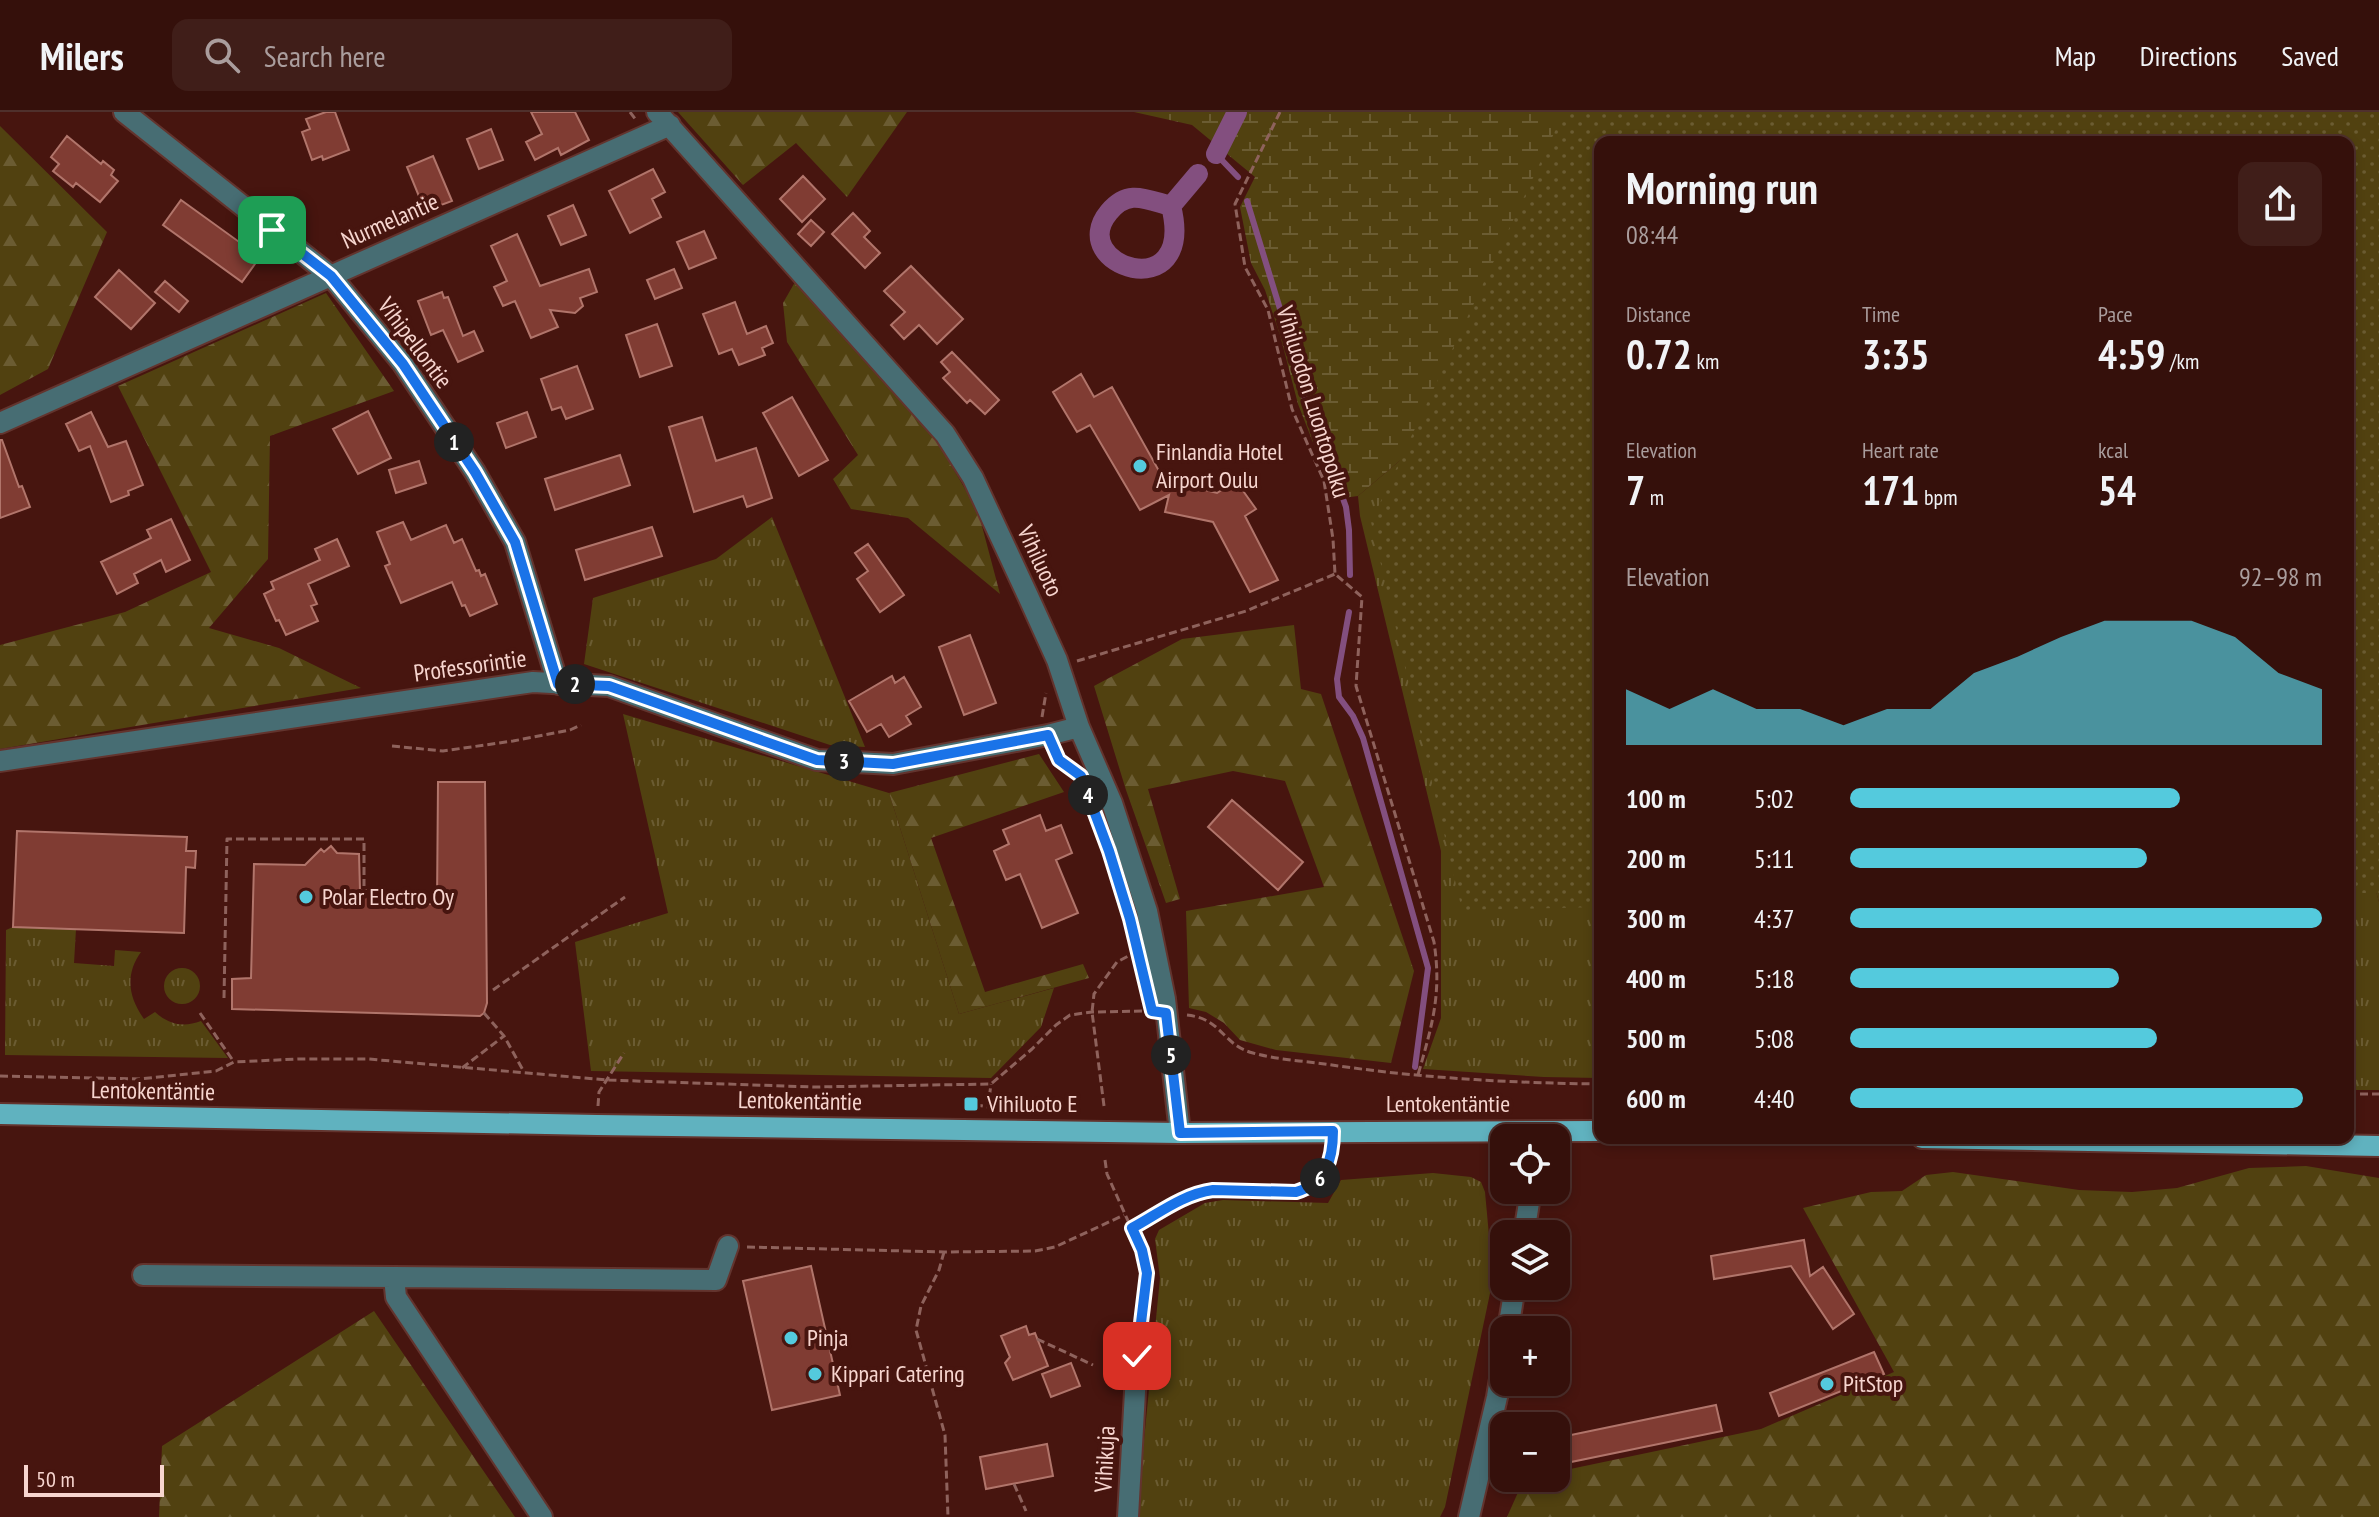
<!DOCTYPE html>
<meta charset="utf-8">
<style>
body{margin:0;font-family:"PT Sans Narrow",sans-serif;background:#401e19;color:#f1f3f6;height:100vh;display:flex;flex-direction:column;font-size:30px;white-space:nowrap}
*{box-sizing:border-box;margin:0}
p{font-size:26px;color:#aa9d9d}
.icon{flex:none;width:44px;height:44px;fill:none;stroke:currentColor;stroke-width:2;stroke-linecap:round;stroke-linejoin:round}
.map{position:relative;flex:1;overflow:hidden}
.drawer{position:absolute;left:1594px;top:24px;width:760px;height:1008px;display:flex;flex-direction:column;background:#35100b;border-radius:16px;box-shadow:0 4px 12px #0003,0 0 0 2px #4f302c}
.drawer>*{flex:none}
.buttons{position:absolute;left:1490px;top:1012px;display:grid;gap:16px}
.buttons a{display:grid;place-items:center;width:80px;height:80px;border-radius:16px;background:#35100b;box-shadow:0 4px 12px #0003,0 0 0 2px #4f302c;font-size:40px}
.scale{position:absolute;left:24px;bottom:20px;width:140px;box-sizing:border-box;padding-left:8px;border:4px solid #f7d5cf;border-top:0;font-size:22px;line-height:28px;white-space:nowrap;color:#f7d5cf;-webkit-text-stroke:6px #47150f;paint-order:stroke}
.pin{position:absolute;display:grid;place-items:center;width:68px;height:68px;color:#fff;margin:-34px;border-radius:16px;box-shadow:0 4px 12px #0006}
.km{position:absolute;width:40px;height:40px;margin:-20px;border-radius:50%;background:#222;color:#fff;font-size:22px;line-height:40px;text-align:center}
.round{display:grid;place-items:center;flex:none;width:84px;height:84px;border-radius:16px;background:#401e19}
.head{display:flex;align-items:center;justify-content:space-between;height:136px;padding:0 32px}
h1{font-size:44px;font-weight:800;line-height:60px}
.stats{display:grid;grid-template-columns:repeat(3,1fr);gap:12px;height:136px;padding:8px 32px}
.stats div{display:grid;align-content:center}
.stats b{font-size:40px;font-weight:800}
.stats small{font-size:22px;font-weight:400}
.stats p{font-size:22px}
.chart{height:224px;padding:16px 32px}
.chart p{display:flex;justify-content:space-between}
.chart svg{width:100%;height:144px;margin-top:8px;fill:#54cadd;opacity:.7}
ul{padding:0 32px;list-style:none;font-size:26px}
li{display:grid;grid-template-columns:128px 96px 1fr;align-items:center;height:60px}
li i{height:20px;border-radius:10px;background:#54cadd}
header{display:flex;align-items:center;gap:48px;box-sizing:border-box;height:112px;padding:0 40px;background:#35100b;border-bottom:2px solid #4f302c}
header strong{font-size:38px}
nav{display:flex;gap:44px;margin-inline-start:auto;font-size:28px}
.search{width:560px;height:72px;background:#401e19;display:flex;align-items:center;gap:20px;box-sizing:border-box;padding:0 28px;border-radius:16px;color:#aa9d9d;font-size:30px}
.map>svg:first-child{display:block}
.grass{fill:url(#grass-tufts)}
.forest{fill:url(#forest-firs)}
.wetland{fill:url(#wetland-marsh)}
.park{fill:url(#park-dots)}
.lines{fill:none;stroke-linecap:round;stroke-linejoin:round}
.stream{stroke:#834f7f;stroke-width:6}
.canal{stroke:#834f7f;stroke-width:20}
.building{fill:#803c33;stroke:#b1756b;stroke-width:2}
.minor-casing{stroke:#63342e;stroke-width:24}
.major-casing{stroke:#63342e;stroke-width:24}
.path{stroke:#8e625c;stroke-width:3;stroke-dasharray:8 4;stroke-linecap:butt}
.minor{stroke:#476d73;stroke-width:20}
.major{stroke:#60b2bf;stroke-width:20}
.route-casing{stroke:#fff;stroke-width:16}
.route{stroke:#1a73e8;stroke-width:10}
.poi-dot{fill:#54cadd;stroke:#47150f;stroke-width:3}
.labels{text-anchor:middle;stroke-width:8;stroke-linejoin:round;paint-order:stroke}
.street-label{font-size:24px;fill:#f7d5cf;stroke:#47150f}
.poi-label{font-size:24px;fill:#f7d5cf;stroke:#47150f;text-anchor:start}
</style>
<header>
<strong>Milers</strong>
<div class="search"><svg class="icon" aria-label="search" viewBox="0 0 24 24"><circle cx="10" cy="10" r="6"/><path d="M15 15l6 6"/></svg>Search here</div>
<nav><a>Map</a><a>Directions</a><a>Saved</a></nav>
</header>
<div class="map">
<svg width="2379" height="1405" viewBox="0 0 2379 1405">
<defs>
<pattern id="grass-tufts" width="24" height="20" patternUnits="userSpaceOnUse" patternTransform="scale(2)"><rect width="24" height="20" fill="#514110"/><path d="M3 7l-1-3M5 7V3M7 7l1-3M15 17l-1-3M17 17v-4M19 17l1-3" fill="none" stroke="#6b5c32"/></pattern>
<pattern id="forest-firs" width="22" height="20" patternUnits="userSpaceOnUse" patternTransform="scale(2)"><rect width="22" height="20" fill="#514110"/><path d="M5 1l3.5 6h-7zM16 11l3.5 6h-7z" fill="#6b5c32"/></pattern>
<pattern id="wetland-marsh" width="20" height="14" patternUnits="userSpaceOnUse" patternTransform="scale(2)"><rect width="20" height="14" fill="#514110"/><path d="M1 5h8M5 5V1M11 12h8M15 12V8" fill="none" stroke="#6b5c32"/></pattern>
<pattern id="park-dots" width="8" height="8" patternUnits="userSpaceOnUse" patternTransform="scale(2)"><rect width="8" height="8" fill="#514110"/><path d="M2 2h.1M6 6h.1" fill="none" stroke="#6b5c32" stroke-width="1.8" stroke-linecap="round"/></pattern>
</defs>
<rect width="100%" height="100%" fill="#47150f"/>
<path class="grass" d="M 1600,46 L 1600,966 L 1544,965 L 1423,957 L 1441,906 L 1441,739 L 1360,404 L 1358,384 L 1500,264 Z
M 772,405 L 865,635 L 830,633 L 584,552 L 593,486 L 716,447 Z
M 623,602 L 889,681 L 959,902 L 1054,876 L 1041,915 L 991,966 L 591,959 L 575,830 L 668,801 Z
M 2348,725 L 2366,744 L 2379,790 L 2379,978 L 2348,978 Z
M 13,815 L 76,817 L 74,851 L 114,854 L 115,838 L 141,840 C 125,862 128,885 144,907 L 155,900 C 168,912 183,916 201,909 L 228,946 L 5,943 L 6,818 Z
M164 874a18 18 0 1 1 36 0a18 18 0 1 1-36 0Z
M 1433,1061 L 1471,1065 L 1481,1070 L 1485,1080 L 1493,1167 L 1445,1395 L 1440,1405 L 1139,1405 L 1138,1389 L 1160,1166 L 1155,1127 L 1159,1118 L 1205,1091 L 1223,1088 L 1328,1091 L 1341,1068 Z"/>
<path class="forest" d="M 678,0 L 907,0 L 847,85 L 796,31 L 743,73 Z
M 0,14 L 107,120 L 48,257 L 0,283 Z
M 795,170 L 937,329 L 978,399 L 1000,482 L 908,406 L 851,397 L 833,367 L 858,343 L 787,230 L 783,191 Z
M 326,181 L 394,279 L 270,324 L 268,447 L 209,516 L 279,536 L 361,576 L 0,637 L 0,533 L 125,500 L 211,460 L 118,274 Z
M 1294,513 L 1301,577 L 1321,582 L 1414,859 L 1391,951 L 1276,938 L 1240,928 L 1224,911 L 1206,900 L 1189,896 L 1186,799 L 1324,775 L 1285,669 L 1233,659 L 1148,677 L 1180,787 L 1166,791 L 1126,678 L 1094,574 L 1182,527 Z
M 1039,642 L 1064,680 L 931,726 L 985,880 L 1083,852 L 1089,866 L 959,902 L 889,681 Z
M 2306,1054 L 2379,1066 L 2379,1405 L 1507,1405 L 1524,1367 L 1556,1366 L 1556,1360 L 1761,1317 L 1894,1260 L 1803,1096 L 1871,1080 L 1902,1079 L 1926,1063 L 1953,1060 L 2079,1078 L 2132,1080 L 2177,1076 L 2249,1056 Z
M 374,1199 L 515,1405 L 159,1405 L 162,1334 Z"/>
<path class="wetland" d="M 1134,0 L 2379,0 L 2379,790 L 2366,744 L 2348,725 L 2348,30 L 1600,30 L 1500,264 L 1358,384 L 1335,387 L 1298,292 L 1280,223 L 1265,178 L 1251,151 L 1240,95 L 1255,65 L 1192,13 Z"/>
<path class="park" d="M 1564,0 L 2379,0 L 2379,781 L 2348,781 L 2348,30 L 1600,30 L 1600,795 L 1462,798 L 1371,410 Z"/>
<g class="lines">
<path class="stream" d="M 1216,42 L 1238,65
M 1247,89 L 1288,223 L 1305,288 L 1332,356 L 1346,395 L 1349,418 L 1350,463
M 1349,500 L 1337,567 L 1339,585 L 1353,604 L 1363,626 L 1428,856 L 1415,955"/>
<path class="canal" d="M 1216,42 L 1237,0
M 1171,94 C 1197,197 1064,154 1109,100 C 1128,77 1145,87 1171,94 L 1198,62"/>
</g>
<path class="building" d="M 326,0 L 335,0 L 349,38 L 323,48 L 322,44 L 312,48 L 302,20 L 310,17 L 306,7 Z
M 531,0 L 575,0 L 589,28 L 561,43 L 558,36 L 535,48 L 526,30 L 542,22 Z
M 491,17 L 503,48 L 479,57 L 467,27 Z
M 67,24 L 101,52 L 103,49 L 114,58 L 111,63 L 118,69 L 100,90 L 76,71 L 73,75 L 53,59 L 59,52 L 51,45 Z
M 433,44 L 452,89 L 425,99 L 407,55 Z
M 653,57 L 665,80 L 652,87 L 661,105 L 630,121 L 609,79 Z
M 803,64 L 825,87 L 802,110 L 780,87 Z
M 181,88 L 260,145 L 242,170 L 163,113 Z
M 573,93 L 586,123 L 561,133 L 548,104 Z
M 853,101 L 870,119 L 864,125 L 880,141 L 865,156 L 832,122 Z
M 811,108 L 824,120 L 811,134 L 798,122 Z
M 704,119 L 716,146 L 689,157 L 677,130 Z
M 517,122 L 540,174 L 589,157 L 597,180 L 580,186 L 583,194 L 575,201 L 550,198 L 558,215 L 531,226 L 515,189 L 503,194 L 494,175 L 507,169 L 491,134 Z
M 911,154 L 963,207 L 937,232 L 919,213 L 904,227 L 891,213 L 905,200 L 884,179 Z
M 674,157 L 682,176 L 655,187 L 647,168 Z
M 119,158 L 155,191 L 131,217 L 95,185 Z
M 165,169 L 188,189 L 179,200 L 155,180 Z
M 442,180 L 444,186 L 448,185 L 463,224 L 474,219 L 483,239 L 458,250 L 443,218 L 431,223 L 418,189 Z
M 735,190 L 747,222 L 766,214 L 773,231 L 762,236 L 765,243 L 739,253 L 732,237 L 719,242 L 703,202 Z
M 657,212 L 672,254 L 640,265 L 626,223 Z
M 952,240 L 999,288 L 985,302 L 970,288 L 967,291 L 943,266 L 950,260 L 941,250 Z
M 577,254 L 593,297 L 566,307 L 561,295 L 552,298 L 541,267 Z
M 1081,262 L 1094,285 L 1112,275 L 1164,368 L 1217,381 L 1236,369 L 1256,397 L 1245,404 L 1278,468 L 1250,480 L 1213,410 L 1165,400 L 1169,383 L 1140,398 L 1090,313 L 1077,320 L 1053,280 Z
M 792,285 L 828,348 L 799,364 L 763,301 Z
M 368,299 L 391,346 L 358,362 L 333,317 Z
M 91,300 L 108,335 L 126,329 L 143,373 L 128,379 L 129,383 L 111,390 L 90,334 L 79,339 L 66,312 Z
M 527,300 L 536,325 L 506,336 L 497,311 Z
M 702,305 L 716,349 L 756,336 L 772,386 L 747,395 L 743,384 L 694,400 L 669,315 Z
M 0,328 L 2,328 L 19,375 L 22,374 L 30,395 L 0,406 Z
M 620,343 L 630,373 L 555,398 L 545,367 Z
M 419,349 L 426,371 L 396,381 L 389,358 Z
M 171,407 L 190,448 L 166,460 L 161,448 L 134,462 L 138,471 L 117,482 L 101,450 L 151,426 L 147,418 Z
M 403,410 L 411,428 L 446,413 L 454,431 L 462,427 L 476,459 L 479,458 L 481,464 L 485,462 L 497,492 L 470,504 L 465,493 L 462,494 L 452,470 L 401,491 L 385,454 L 390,452 L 377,420 Z
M 652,415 L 662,444 L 585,468 L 576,438 Z
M 337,427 L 349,454 L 308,472 L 317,492 L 311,494 L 318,509 L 286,523 L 279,508 L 276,509 L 264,482 L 274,477 L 271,470 L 320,448 L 315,437 Z
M 868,432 L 904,483 L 880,500 L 857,467 L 868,459 L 855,441 Z
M 970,523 L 996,591 L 964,603 L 939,535 Z
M 892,564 L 895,571 L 904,565 L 921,595 L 906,604 L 911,612 L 889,625 L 881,612 L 867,620 L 849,589 Z
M 438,670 L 485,670 L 487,891 L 484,901 L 480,904 L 232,897 L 232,867 L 251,866 L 254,752 L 305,753 L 321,737 L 324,740 L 331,734 L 337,741 L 359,742 L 360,778 L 378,778 L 378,792 L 437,792 Z
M 1232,688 L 1303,750 L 1278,778 L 1208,715 Z
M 1040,703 L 1046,719 L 1061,713 L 1072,741 L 1056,748 L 1078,801 L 1042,816 L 1020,762 L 1006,768 L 994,739 L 1009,732 L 1003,718 Z
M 17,719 L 187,725 L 186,739 L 196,739 L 195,756 L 186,755 L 184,821 L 13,815 Z
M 1804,1128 L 1810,1164 L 1823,1155 L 1854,1202 L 1833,1217 L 1791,1154 L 1714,1167 L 1711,1144 Z
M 811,1154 L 840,1283 L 772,1298 L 743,1169 Z
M 1026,1214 L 1029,1223 L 1035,1221 L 1048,1254 L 1013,1268 L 1005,1251 L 1010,1245 L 1001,1224 Z
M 1874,1240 L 1884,1262 L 1779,1304 L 1770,1281 Z
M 1071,1251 L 1080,1274 L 1051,1285 L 1042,1262 Z
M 1716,1293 L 1722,1319 L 1571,1350 L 1566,1324 Z
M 1047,1332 L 1053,1364 L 986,1377 L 980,1345 Z"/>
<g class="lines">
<g class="minor-casing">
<path id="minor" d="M 124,0 L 331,164 L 403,252 L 475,360 L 515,430 L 558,572
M 657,0 L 945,322 L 973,366 L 1028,484 L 1057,548 L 1079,615 L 1112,691 L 1147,799 L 1165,887 L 1180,1021
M 0,311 L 670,13
M 0,649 L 533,570 L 609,574 L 817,648 L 893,652 L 1048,623 L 1079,615
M 1524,1122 L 1531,1078
M 143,1163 L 394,1165 L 396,1185 L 542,1405
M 394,1165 L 716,1168 L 728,1134
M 1508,1218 L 1515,1174
M 1128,1405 L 1137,1244
M 1469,1405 L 1497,1285 L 1504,1243"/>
</g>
<g class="major-casing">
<path id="major" d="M 0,1002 L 597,1013 L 1180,1021 L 1600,1019
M 1922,1026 L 2379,1034"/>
</g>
<path class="path" d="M 630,0 L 636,8
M 1280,0 L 1235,92 L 1245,155 L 1268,198 L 1292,297 L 1324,369 L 1333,427 L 1335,462 L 1362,485 L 1356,574 L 1434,830 C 1442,883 1432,913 1418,963
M 1077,549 L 1246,499 L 1335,462
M 1042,605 L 1046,581
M 392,634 L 443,639 L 513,629 L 570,618 L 581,613
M 1056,642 L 1059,648 L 1077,661
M 493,878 L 625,785
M 224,886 L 227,727 L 364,727 L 364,774
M 200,901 L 234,950
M 484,901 L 504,924 L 524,960
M 1187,903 C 1223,907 1222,933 1253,941 C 1278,948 1306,949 1332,953 C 1420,966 1511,971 1600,972
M 462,956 L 504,924
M 0,964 L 140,967 L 216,959 L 234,950 L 298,947 L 368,947 L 607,968 L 814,975 L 991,972 L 1032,937 L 1056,913 L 1070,903 L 1092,900 L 1147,899
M 2348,982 L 2379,982
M 598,994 L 599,980 L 624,941
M 1104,994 L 1092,900 L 1094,882 L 1117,850 L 1134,841
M 971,1000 L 971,992 L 988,995 L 991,972
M 1105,1048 L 1107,1062 L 1146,1149 L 1146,1179 L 1140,1224
M 1132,1116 C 1158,1102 1183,1082 1213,1078 L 1296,1080 C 1317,1074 1327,1059 1333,1039
M 747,1135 L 944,1140 L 1035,1139 L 1055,1135 L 1124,1103
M 944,1140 L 939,1158 L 921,1194 L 916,1218 L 945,1323 L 948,1405
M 1037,1227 L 1093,1253
M 1014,1372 L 1026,1399"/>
<use href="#minor" class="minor"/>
<use href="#major" class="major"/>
</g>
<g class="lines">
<g class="route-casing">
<path id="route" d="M 272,118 L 331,164 L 403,252 L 475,360 L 515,430 L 558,572 L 609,574 L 817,648 L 893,652 L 1048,623 L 1059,648 L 1081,664 L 1109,739 L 1130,807 L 1152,899 L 1166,901 L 1180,1021 L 1333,1019 C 1333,1048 1326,1071 1296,1080 L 1213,1078 C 1183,1082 1158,1102 1132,1116 L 1142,1138 L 1147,1161 L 1137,1244"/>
</g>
<use href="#route" class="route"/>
</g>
<g class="poi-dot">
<circle cx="1140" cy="354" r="8"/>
<circle cx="306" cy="785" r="8"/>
<rect x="963" y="984" width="16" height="16" rx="4"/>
<circle cx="791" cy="1226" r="8"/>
<circle cx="815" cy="1262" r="8"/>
<circle cx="1827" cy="1272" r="8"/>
</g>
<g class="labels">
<g class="street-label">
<text transform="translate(390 109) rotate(-24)" y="8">Nurmelantie</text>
<text transform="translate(415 231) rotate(53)" y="8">Vihipellontie</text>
<text transform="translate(1313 290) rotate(73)" y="8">Vihiluodon Luontopolku</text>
<text transform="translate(1040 449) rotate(65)" y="8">Vihiluoto</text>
<text transform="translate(470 554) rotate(-8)" y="8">Professorintie</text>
<text transform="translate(153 979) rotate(1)" y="8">Lentokentäntie</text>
<text transform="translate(800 989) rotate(1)" y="8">Lentokentäntie</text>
<text x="1448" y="1000">Lentokentäntie</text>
<text transform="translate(1105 1347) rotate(-87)" y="8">Vihikuja</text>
</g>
<g class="poi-label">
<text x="1156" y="348">Finlandia Hotel<tspan x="1156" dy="28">Airport Oulu</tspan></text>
<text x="322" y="793">Polar Electro Oy</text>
<text x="987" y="1000">Vihiluoto E</text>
<text x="807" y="1234">Pinja</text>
<text x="831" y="1270">Kippari Catering</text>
<text x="1843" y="1280">PitStop</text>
</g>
</g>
</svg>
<div class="buttons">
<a><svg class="icon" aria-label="locate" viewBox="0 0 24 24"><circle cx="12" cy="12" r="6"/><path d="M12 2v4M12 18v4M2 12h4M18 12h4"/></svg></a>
<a><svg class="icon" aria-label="layers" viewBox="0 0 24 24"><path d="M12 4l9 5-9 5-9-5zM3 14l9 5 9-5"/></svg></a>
<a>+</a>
<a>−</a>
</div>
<div class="scale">50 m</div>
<div class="pin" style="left:272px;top:118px;background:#1e9e55"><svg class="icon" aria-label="arrive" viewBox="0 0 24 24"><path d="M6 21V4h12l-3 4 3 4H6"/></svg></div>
<div class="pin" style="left:1137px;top:1244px;background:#d93025"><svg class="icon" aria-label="check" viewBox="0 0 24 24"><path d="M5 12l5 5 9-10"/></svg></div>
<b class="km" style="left:454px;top:330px">1</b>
<b class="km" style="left:575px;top:572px">2</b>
<b class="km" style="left:844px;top:649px">3</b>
<b class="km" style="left:1088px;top:683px">4</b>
<b class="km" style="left:1171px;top:943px">5</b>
<b class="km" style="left:1320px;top:1066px">6</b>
<section class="drawer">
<div class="head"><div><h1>Morning run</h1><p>08:44</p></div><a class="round"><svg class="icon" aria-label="share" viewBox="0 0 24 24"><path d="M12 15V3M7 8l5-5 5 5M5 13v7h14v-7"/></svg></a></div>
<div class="stats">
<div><p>Distance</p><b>0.72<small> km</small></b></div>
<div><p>Time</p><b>3:35</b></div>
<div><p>Pace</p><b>4:59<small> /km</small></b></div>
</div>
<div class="stats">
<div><p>Elevation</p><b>7<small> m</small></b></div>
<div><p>Heart rate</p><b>171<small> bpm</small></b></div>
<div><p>kcal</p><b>54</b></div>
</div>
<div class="chart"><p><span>Elevation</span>92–98 m</p>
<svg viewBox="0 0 160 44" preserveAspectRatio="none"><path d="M0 44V27L10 33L20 27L30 33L40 33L50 38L60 33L70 33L80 22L90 17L100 11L110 6L120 6L130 6L140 11L150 22L160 27V44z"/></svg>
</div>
<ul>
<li><b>100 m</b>5:02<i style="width:70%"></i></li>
<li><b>200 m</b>5:11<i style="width:63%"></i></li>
<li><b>300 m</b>4:37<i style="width:100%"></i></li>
<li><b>400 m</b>5:18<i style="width:57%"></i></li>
<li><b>500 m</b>5:08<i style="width:65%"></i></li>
<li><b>600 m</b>4:40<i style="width:96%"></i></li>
</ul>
</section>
</div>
